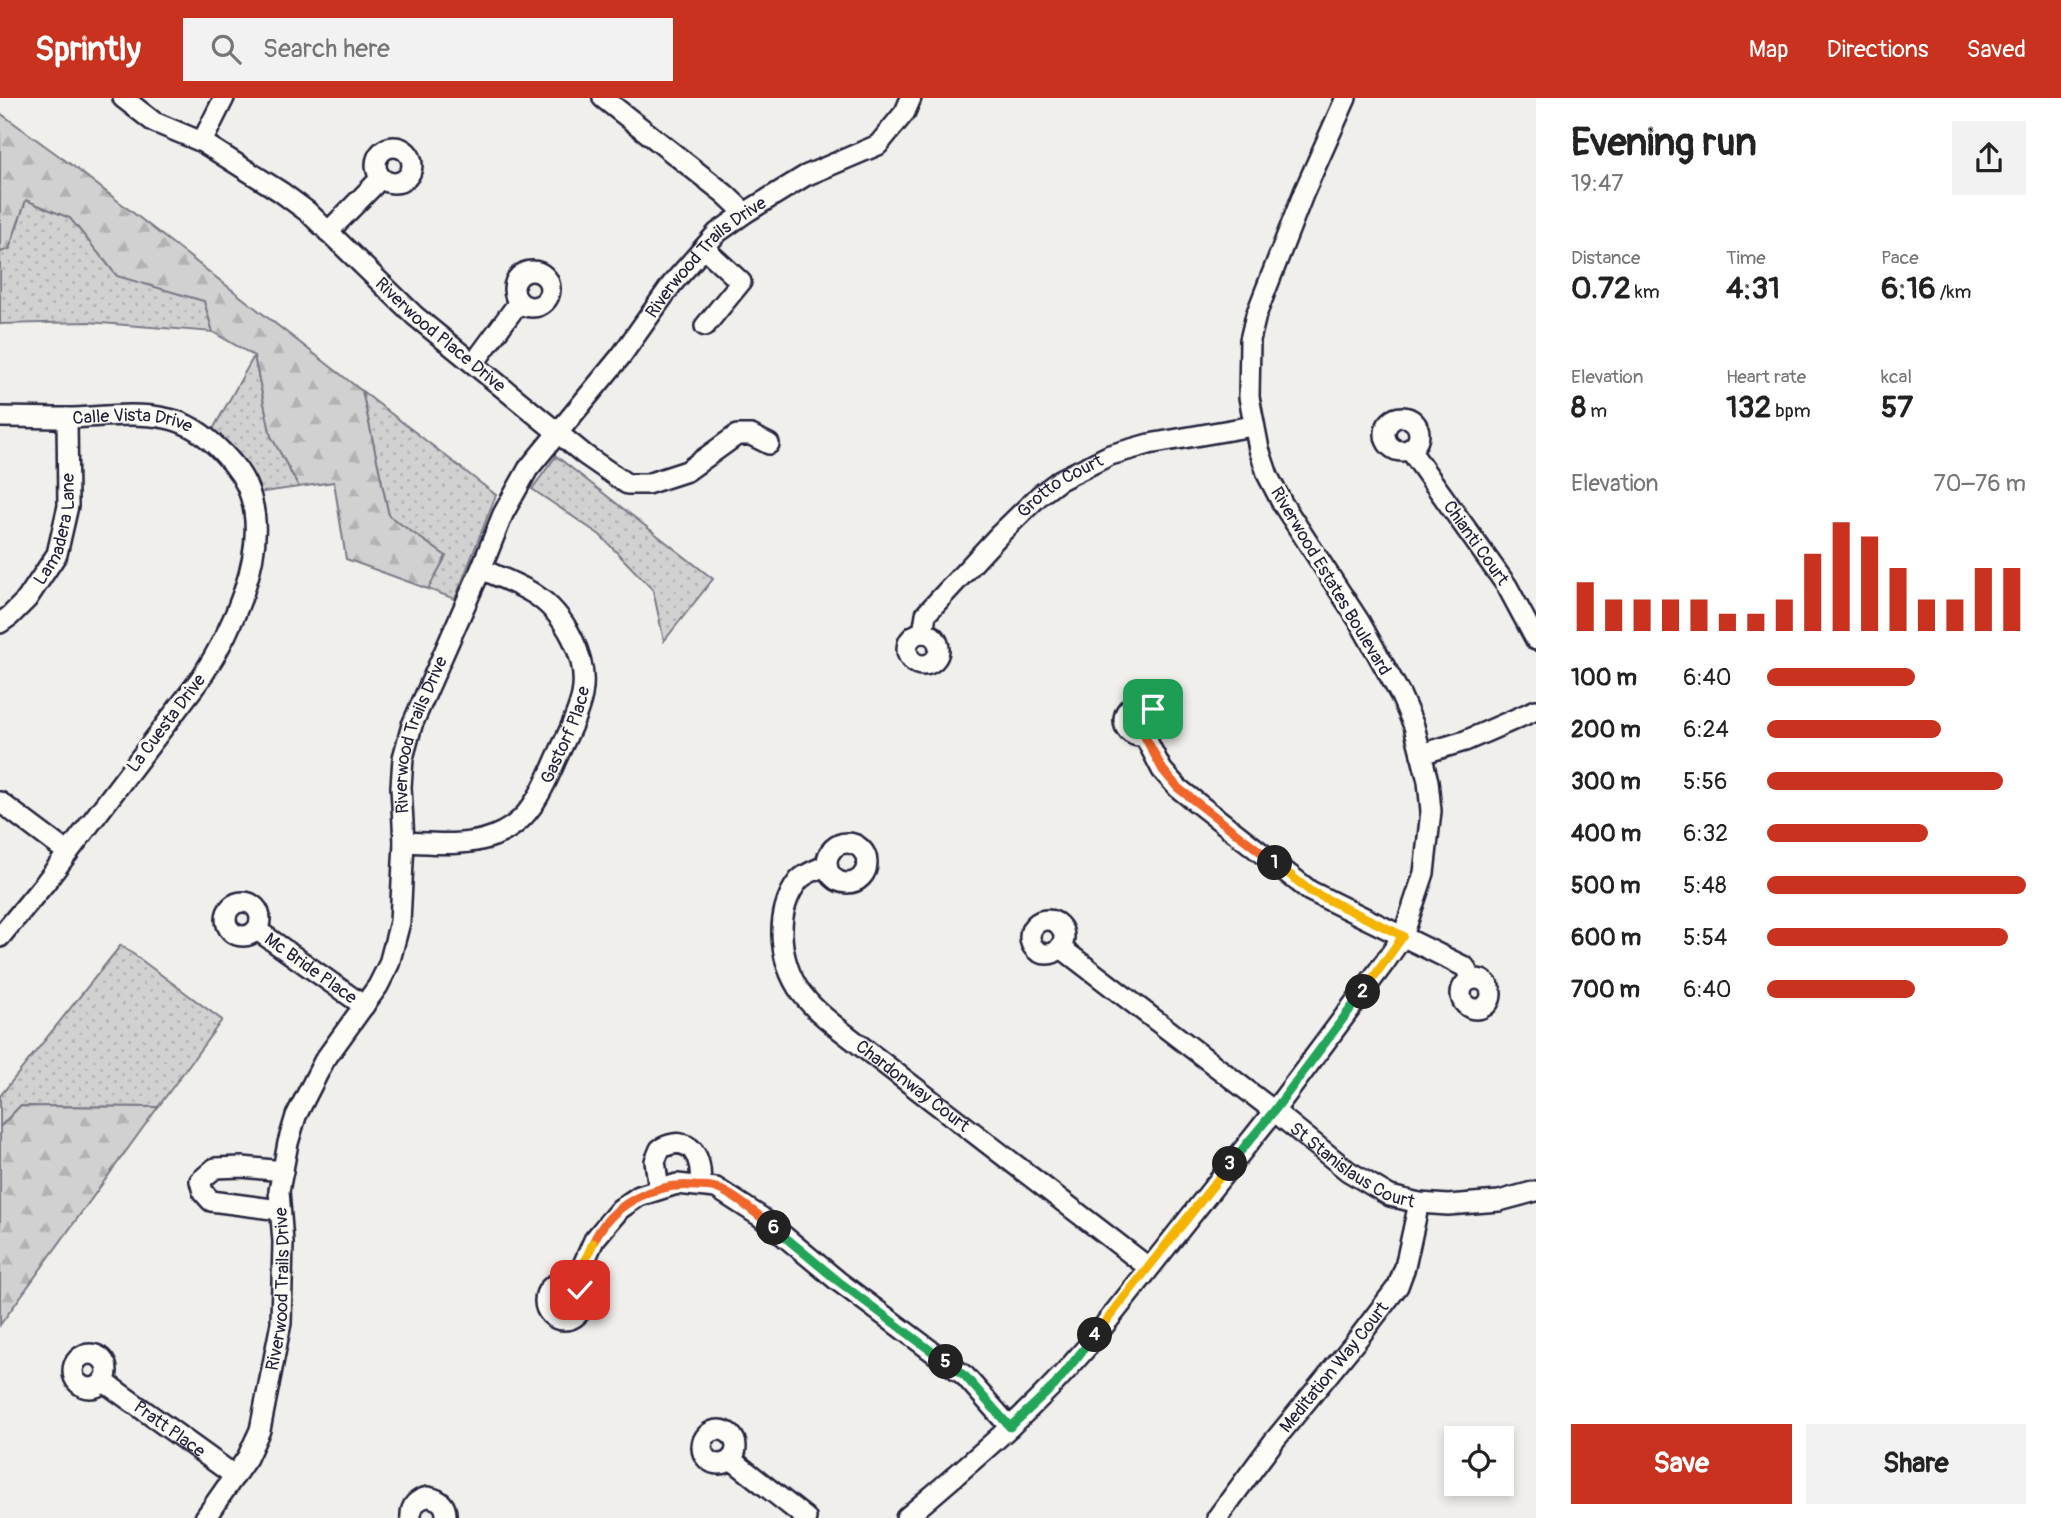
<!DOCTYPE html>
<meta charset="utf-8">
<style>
body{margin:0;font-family:Pangolin,sans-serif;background:#f2f2f2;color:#222;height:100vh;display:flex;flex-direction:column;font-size:26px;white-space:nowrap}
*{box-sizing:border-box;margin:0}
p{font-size:23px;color:#767676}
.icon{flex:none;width:38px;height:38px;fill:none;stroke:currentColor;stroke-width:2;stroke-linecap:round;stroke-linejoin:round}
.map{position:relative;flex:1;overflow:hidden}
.details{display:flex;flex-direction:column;background:#fff;width:525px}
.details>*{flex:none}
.buttons{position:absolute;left:1444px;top:1328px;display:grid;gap:14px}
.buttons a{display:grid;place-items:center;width:70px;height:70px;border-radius:0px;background:#fff;box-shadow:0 4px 10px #0003;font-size:35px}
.pin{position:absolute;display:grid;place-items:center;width:60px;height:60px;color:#fff;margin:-30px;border-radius:14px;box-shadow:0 4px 10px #0006}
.km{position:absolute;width:35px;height:35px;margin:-18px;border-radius:50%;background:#222;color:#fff;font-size:19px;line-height:35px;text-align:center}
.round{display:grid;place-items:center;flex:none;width:74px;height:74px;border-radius:0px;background:#f2f2f2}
.head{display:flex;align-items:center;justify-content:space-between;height:119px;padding:0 35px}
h1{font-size:38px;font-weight:800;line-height:52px}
.stats{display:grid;grid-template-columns:repeat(3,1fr);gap:10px;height:119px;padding:7px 35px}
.stats div{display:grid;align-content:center}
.stats b{font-size:30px;font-weight:800}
.stats small{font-size:19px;font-weight:400}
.stats p{font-size:19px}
.chart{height:196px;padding:14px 35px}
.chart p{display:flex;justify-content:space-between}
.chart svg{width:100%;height:126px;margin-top:7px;stroke:#c8321e;stroke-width:6}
.cta{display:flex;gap:14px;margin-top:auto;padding:14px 35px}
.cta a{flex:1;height:80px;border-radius:0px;background:#c8321e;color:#fff;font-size:28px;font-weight:800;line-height:80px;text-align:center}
.cta a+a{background:#f2f2f2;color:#222}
ul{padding:0 35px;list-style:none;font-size:23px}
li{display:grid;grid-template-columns:112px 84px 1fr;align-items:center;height:52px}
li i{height:18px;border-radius:9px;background:#c8321e}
header{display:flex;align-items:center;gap:42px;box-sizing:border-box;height:98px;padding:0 35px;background:#c8321e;color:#fff}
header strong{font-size:33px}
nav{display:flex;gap:38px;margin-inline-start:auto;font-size:24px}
.search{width:490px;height:63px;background:#f2f2f2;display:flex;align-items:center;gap:18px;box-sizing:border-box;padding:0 24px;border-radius:0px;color:#767676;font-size:26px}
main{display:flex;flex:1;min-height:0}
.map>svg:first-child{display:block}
.grass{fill:url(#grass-dots);stroke:#7a7a86;stroke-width:2}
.forest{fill:url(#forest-firs);stroke:#7a7a86;stroke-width:2}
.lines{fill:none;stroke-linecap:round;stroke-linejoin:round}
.minor-casing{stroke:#22223b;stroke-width:24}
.minor{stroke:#fdfcf7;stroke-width:19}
.split-1-casing{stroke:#fff;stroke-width:14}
.split-2-casing{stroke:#fff;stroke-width:14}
.split-3-casing{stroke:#fff;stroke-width:14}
.split-4-casing{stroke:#fff;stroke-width:14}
.split-5-casing{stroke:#fff;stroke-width:14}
.split-6-casing{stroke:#fff;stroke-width:14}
.split-7-casing{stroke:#fff;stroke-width:14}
.split-8-casing{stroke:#fff;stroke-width:14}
.split-1{stroke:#f0652b;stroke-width:9}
.split-2{stroke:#f5b400;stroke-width:9}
.split-3{stroke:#22a559;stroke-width:9}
.split-4{stroke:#f5b400;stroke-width:9}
.split-5{stroke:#22a559;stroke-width:9}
.split-6{stroke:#22a559;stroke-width:9}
.split-7{stroke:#f0652b;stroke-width:9}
.split-8{stroke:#f5b400;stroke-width:9}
.labels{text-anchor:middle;stroke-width:6;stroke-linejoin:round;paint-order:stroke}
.street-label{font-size:18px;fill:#22223b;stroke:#fdfcf7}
</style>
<header>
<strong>Sprintly</strong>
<div class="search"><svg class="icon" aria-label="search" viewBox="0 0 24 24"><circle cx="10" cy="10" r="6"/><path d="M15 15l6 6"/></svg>Search here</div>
<nav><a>Map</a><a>Directions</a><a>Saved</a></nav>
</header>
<main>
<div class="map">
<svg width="1536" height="1420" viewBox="0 0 1536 1420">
<defs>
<pattern id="grass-dots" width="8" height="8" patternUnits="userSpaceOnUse" patternTransform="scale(1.75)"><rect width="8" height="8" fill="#d2d1d1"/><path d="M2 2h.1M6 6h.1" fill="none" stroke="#b4b3b4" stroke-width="1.8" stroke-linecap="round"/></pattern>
<pattern id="forest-firs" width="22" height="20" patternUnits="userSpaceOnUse" patternTransform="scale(1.75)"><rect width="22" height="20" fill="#d2d1d1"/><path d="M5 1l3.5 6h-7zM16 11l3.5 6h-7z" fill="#b4b3b4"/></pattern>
</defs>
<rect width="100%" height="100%" fill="#f0efec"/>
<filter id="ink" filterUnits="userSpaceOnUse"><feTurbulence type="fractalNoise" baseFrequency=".0143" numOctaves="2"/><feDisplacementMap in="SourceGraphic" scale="14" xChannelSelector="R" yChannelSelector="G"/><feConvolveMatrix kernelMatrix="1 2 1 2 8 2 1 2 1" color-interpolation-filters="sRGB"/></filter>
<g filter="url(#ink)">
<path class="grass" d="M 26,102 L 70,120 L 117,178 L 204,203 L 213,234 L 88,224 L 0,226 L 0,154 L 9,151 Z
M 254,258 L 271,338 L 299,389 L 257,395 L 239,356 L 212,333 Z
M 362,293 L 496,397 L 455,501 L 428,491 L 446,458 L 389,418 Z
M 556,358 L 713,481 L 664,543 L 653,492 L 600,437 L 532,391 Z
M 121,847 L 222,922 L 158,1009 L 20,1008 L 0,1029 L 0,998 Z"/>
<path class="forest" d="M 0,15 L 73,68 L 362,293 L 389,418 L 446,458 L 428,491 L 346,461 L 334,384 L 299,389 L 271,338 L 254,258 L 213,234 L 204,203 L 117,178 L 70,120 L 26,102 L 9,151 L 0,154 Z
M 20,1008 L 158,1009 L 0,1227 L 0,1029 Z"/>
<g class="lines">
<g class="minor-casing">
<g id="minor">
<path id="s1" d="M 123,0 L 154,24 L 202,44 L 281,94 L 308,114 L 415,218 L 585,357 L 627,386 L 647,386 L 687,373 L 737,337 L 751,337 L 769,346"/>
<path d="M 603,0 L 725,96 L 745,115"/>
<path d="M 202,44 L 224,0"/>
<circle cx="394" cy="67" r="18"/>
<path d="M 328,134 L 381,80"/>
<path d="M 704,150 L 741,184 L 705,228"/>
<circle cx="532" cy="191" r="18"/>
<path d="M 474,265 L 519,204"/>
<circle cx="1402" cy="336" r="17"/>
<path id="s2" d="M 0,319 C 23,319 46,320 69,320 C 101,319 134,314 165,320 C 189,324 207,338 223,355 C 235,367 247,384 251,400 C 268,457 231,534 201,580 L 45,785 L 0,839"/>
<path id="s3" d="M 1410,352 L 1507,488 L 1536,542"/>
<path id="s4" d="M 0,525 L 10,518 L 27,501 L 57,456 L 68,408 L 67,320"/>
<path id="s5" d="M 923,535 L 926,516 L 1000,436 L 1040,397 L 1060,382 L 1110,357 L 1149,346 L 1253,328"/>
<circle cx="923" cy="551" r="16"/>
<circle cx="1140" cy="622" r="16"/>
<path d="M 1144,637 L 1162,672 L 1178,690 L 1310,793 L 1465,869 L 1471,881"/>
<path d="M 1421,656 L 1465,643 L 1536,612"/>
<path d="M 0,704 L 68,755"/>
<path id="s6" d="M 404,744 C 434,745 466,749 494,738 C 527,726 541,696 554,666 C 563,645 577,621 582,597 C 589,560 565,516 534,496 C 518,486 499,479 481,471"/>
<circle cx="847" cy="765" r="20"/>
<path id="s7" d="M 827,767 C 819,771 805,775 799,782 C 772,815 779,872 807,902 C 816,913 828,922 839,931 L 1148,1169"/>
<circle cx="243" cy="821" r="17"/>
<circle cx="1047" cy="839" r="17"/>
<path id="s8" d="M 257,832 L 364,908"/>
<path id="s9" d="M 1060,849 L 1274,1013 L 1348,1073 L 1390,1098 L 1419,1105 L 1448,1107 L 1499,1103 L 1536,1093"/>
<circle cx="1476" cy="896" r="15"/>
<path d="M 659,1091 L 655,1063 L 660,1051 C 691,1034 703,1060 700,1088"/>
<path d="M 280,1112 L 211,1103 L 203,1094 L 200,1083 L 215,1070 L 242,1069 L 283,1073"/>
<circle cx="564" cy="1203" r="19"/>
<path d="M 574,1187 L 594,1142 L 620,1111 L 639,1098 L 677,1086 L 716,1090 L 761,1119 L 838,1183 L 965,1278 L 1010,1329"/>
<circle cx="90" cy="1273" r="17"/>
<path id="s10" d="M 103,1283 L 235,1378"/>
<circle cx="719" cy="1349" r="17"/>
<path d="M 731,1361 L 806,1420"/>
<path id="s11" d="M 205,1420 L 247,1360 L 260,1332 L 281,1225 L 283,1144 L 279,1093 L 288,1045 L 296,1018 L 324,963 L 378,888 L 389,866 L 400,824 L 404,744 L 401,689 L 403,660 L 412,627 L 481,471 L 503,416 L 528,371 L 621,258 L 672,186 L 717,135 L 745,115 L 805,78 L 878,47 L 905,14 L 911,0"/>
<path d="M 411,1420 C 410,1408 417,1401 428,1399 C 440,1401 447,1407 446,1420"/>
<path d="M 906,1420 C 969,1366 1033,1313 1087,1249 L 1274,1013 L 1385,864 L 1403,838 L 1424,775 L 1431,713 L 1428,683 L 1414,628 L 1400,596 L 1359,523 L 1282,405 L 1268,378 L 1259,351 L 1249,299 L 1250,242 L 1256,217 L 1304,94 L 1346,0"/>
<path id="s12" d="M 1217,1420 L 1274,1343 L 1360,1238 L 1398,1188 L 1405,1169 L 1419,1105"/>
</g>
</g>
<use href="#minor" class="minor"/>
</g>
</g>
<g class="lines" filter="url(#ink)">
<g class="split-1-casing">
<path id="split-1" d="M 1153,611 L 1156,624 L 1150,635 L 1144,637 L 1163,672 L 1178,690 L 1275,765"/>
</g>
<g class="split-2-casing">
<path id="split-2" d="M 1275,765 L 1310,793 L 1403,838 L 1363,894"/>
</g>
<g class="split-3-casing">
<path id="split-3" d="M 1230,1066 L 1274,1013 L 1363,894"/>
</g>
<g class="split-4-casing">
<path id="split-4" d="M 1095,1237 L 1230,1066"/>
</g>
<g class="split-5-casing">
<path id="split-5" d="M 946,1264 L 965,1278 L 1010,1329 L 1055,1287 L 1095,1237"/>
</g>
<g class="split-6-casing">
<path id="split-6" d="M 774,1130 L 838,1183 L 946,1264"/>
</g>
<g class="split-7-casing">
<path id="split-7" d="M 593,1145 C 610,1107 654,1084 695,1088 C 701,1088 710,1088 716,1090 C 733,1096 761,1119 774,1130"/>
</g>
<g class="split-8-casing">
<path id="split-8" d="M 580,1192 L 574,1187 L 593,1145"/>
</g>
<use href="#split-1" class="split-1"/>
<use href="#split-2" class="split-2"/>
<use href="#split-3" class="split-3"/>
<use href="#split-4" class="split-4"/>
<use href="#split-5" class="split-5"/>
<use href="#split-6" class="split-6"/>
<use href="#split-7" class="split-7"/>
<use href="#split-8" class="split-8"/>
</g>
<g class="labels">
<g class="street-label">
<text dy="6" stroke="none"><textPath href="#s11" startOffset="1402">Riverwood Trails Drive</textPath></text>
<text dy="6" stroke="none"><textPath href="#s1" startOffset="399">Riverwood Place Drive</textPath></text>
<text dy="6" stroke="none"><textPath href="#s2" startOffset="133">Calle Vista Drive</textPath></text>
<text dy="6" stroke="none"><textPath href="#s5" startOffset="206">Grotto Court</textPath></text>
<text dy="6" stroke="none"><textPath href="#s4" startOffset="114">Lamadera Lane</textPath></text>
<text dy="6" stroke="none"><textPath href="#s3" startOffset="114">Chianti Court</textPath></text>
<text transform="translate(1331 483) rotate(59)" y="6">Riverwood Estates Boulevard</text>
<text transform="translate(166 625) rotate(-53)" y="6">La Cuesta Drive</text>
<text dy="6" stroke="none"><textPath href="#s6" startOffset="219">Gastorf Place</textPath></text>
<text dy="6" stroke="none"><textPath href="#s11" startOffset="835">Riverwood Trails Drive</textPath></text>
<text dy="6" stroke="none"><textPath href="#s8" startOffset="66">Mc Bride Place</textPath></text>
<text dy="6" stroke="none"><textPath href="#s7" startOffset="298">Chardonway Court</textPath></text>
<text dy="6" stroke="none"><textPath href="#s9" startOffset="366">St Stanislaus Court</textPath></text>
<text dy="6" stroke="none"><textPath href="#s11" startOffset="247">Riverwood Trails Drive</textPath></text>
<text dy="6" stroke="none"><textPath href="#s12" startOffset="191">Meditation Way Court</textPath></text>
<text dy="6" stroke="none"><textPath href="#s10" startOffset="82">Pratt Place</textPath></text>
</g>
</g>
</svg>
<div class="buttons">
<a><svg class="icon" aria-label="locate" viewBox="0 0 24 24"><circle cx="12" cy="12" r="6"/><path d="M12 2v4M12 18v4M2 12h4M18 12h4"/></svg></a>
</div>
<div class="pin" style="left:1153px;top:611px;background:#1e9e55"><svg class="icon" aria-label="arrive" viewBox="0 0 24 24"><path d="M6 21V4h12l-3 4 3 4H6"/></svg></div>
<div class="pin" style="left:580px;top:1192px;background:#d93025"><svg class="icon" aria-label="check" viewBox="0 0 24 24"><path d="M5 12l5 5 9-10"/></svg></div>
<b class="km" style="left:1275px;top:765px">1</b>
<b class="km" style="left:1363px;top:894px">2</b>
<b class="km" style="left:1230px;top:1066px">3</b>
<b class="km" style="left:1095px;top:1237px">4</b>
<b class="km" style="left:946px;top:1264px">5</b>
<b class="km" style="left:774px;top:1130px">6</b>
</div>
<section class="details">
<div class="head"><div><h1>Evening run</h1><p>19:47</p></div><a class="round"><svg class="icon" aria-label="share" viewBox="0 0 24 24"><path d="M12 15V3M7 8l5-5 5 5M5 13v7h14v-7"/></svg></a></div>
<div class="stats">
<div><p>Distance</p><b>0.72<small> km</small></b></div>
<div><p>Time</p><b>4:31</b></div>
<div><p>Pace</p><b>6:16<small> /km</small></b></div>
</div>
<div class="stats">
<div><p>Elevation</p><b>8<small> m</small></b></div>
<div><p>Heart rate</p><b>132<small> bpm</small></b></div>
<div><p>kcal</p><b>57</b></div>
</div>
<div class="chart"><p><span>Elevation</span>70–76 m</p>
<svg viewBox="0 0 160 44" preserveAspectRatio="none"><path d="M5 44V27M15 44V33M25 44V33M35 44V33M45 44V33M55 44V38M65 44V38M75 44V33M85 44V17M95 44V6M105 44V11M115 44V22M125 44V33M135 44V33M145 44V22M155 44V22"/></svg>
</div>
<ul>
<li><b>100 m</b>6:40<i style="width:57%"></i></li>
<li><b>200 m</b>6:24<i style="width:67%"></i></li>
<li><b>300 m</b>5:56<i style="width:91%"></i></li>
<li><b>400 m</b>6:32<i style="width:62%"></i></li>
<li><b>500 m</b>5:48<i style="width:100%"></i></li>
<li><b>600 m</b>5:54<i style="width:93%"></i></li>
<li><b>700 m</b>6:40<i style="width:57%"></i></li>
</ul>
<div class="cta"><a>Save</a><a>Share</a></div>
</section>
</main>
